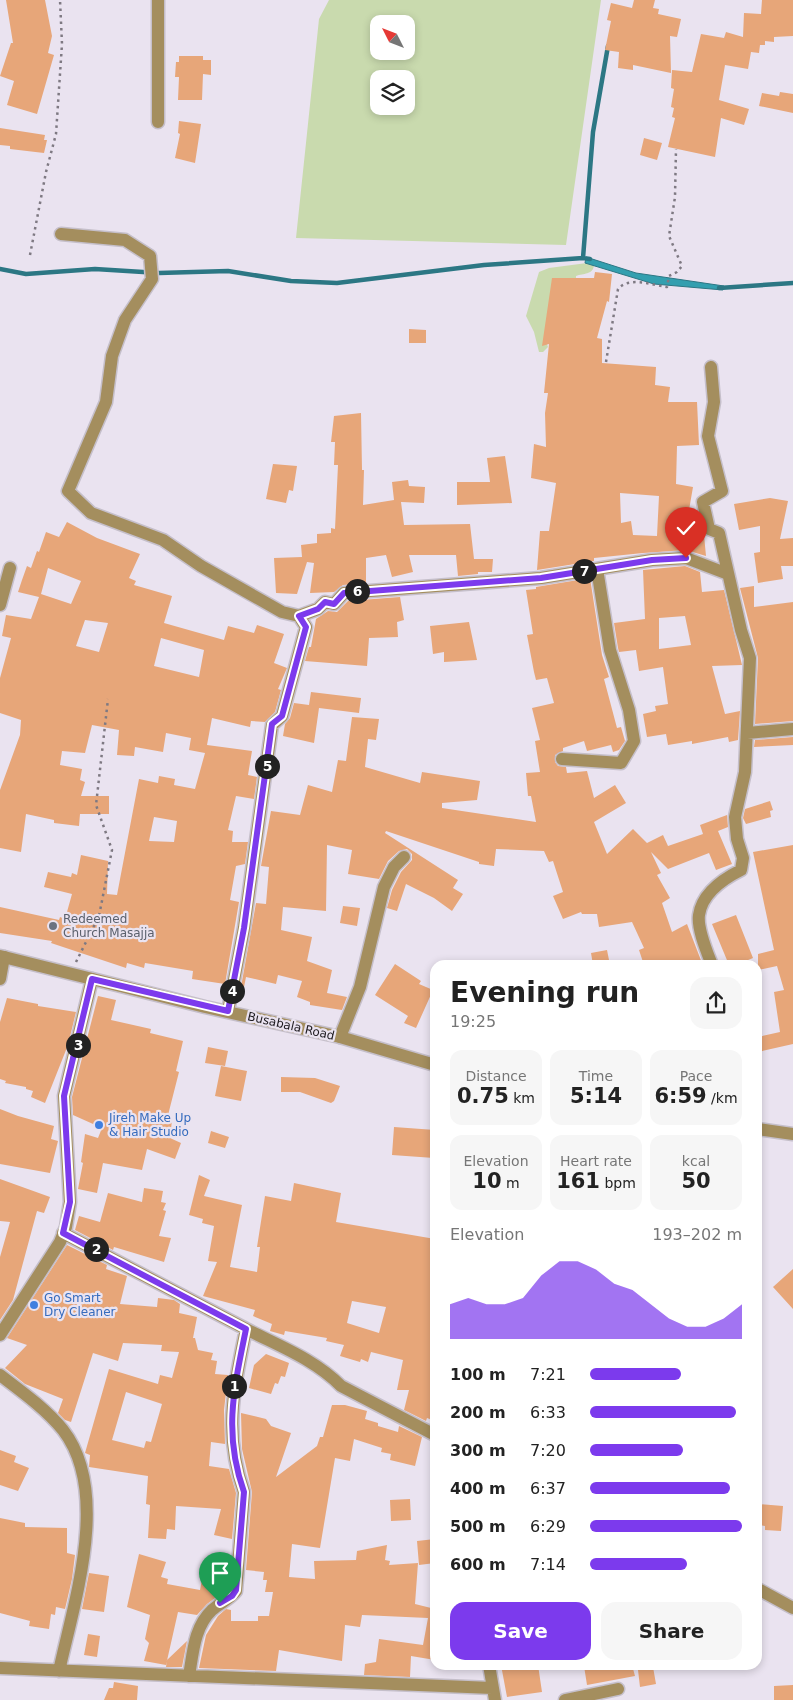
<!DOCTYPE html>
<meta charset="utf-8">
<style>
body{margin:0;font-family:"DejaVu Sans",sans-serif;background:#f6f6f6;color:#222;height:100vh;display:flex;flex-direction:column;font-size:19px;white-space:nowrap}
*{box-sizing:border-box;margin:0}
p{font-size:16px;color:#767676}
.icon{flex:none;width:28px;height:28px;fill:none;stroke:currentColor;stroke-width:2;stroke-linecap:round;stroke-linejoin:round}
.map{position:relative;flex:1;overflow:hidden}
.details{position:absolute;left:430px;top:960px;width:332px;height:710px;display:flex;flex-direction:column;background:#fff;border-radius:15px;box-shadow:0 2px 8px #0003}
.details>*{flex:none}
.needle{width:32px;rotate:312deg}
.fabs{position:absolute;left:370px;top:15px;display:grid;gap:10px}
.fabs a{display:grid;place-items:center;width:45px;height:45px;border-radius:10px;background:#fff;box-shadow:0 2px 8px #0003;font-size:25px}
.pin{position:absolute;display:grid;place-items:center;width:42px;height:42px;color:#fff;margin:-51px -21px;border-radius:50% 50% 50% 0;rotate:-45deg;box-shadow:0 0 5px #0007}
.pin .icon{rotate:45deg}
.km{position:absolute;width:25px;height:25px;margin:-12px;border-radius:50%;background:#222;color:#fff;font-size:14px;line-height:25px;text-align:center}
.round{display:grid;place-items:center;flex:none;width:52px;height:52px;border-radius:15px;background:#f6f6f6}
.overview{display:flex;align-items:center;justify-content:space-between;height:85px;padding:0 20px}
h1{font-size:28px;font-weight:700;line-height:38px}
.metrics{display:grid;grid-template-columns:repeat(3,1fr);gap:8px;height:85px;padding:5px 20px}
.metrics div{display:grid;align-content:center;border-radius:12px;background:#f6f6f6;text-align:center}
.metrics b{font-size:21px;font-weight:700}
.metrics small{font-size:14px;font-weight:400}
.metrics p{font-size:14px}
.chart{height:140px;padding:10px 20px}
.chart p{display:flex;justify-content:space-between}
.chart svg{width:100%;height:90px;margin-top:5px;fill:#7c3aed;opacity:.7}
.cta{display:flex;gap:10px;margin-top:auto;padding:10px 20px}
.cta a{flex:1;height:58px;border-radius:15px;background:#7c3aed;color:#fff;font-size:20px;font-weight:700;line-height:58px;text-align:center}
.cta a+a{background:#f6f6f6;color:#222}
ul{padding:0 20px;list-style:none;font-size:16px}
li{display:grid;grid-template-columns:80px 60px 1fr;align-items:center;height:38px}
li i{height:12px;border-radius:6px;background:#7c3aed}
.map>svg:first-child{display:block}
.green{fill:#c9daae;fill-rule:evenodd}
.water{fill:#339faf;stroke:#2c7784}
.lines{fill:none;stroke-linecap:round;stroke-linejoin:round}
.stream{stroke:#2c7784;stroke-width:4.5}
.building{fill:#e7a679;fill-rule:evenodd}
.minor-casing{stroke:#c5bfca;stroke-width:15}
.tertiary-casing{stroke:#c5bfca;stroke-width:15}
.path{stroke:#7e7982;stroke-width:2.5;stroke-dasharray:2.5 4;stroke-linecap:butt}
.minor{stroke:#a48e5e;stroke-width:12}
.tertiary{stroke:#a48e5e;stroke-width:12}
.route-casing{stroke:#fff;stroke-width:10}
.route{stroke:#7c3aed;stroke-width:6}
.worship-dot{fill:#6b7280;stroke:#eae3f0;stroke-width:2}
.shop-dot{fill:#3f7fe0;stroke:#eae3f0;stroke-width:2}
.labels{text-anchor:middle;stroke-width:4.5;stroke-linejoin:round;paint-order:stroke}
.worship-label{font-size:12px;fill:#5b616d;stroke:#eae3f0;text-anchor:start}
.street-label{font-size:12px;fill:#1d1a1f;stroke:#eae3f0}
.shop-label{font-size:12px;fill:#366cbe;stroke:#eae3f0;text-anchor:start}
</style>
<div class="map">
<svg width="793" height="1700" viewBox="0 0 793 1700">
<rect width="100%" height="100%" fill="#eae3f0"/>
<path class="green" d="M 329,0 L 601,0 L 566,245 L 296,238 L 319,19 ZM 379,24 L 406,24 L 406,51 L 379,51 ZM 379,79 L 406,79 L 406,106 L 379,106 Z
M 587,263 L 594,266 C 592,275 584,273 576,276 L 576,284 L 544,335 L 548,347 L 543,352 L 539,352 L 534,332 L 526,316 L 539,272 L 549,268 Z"/>
<path class="water" d="M 586,257 L 636,273 L 724,286 L 723,290 L 654,284 L 585,263 Z"/>
<g class="lines">
<path class="stream" d="M 583,258 L 593,132 L 608,46
M 0,269 L 26,274 L 95,269 L 159,273 L 228,271 L 291,281 L 337,283 L 484,265 L 583,258 L 590,259
M 719,288 L 793,283"/>
</g>
<path class="building" d="M 6,0 L 45,0 L 52,36 L 48,53 L 54,55 L 37,114 L 7,105 L 14,81 L 0,76 L 11,43 L 13,43 Z
M 634,0 L 655,0 L 653,8 L 659,9 L 658,14 L 681,19 L 677,37 L 670,36 L 671,73 L 633,65 L 633,70 L 618,68 L 619,52 L 605,50 L 611,21 L 607,20 L 611,3 L 632,8 Z
M 762,0 L 793,0 L 793,36 L 774,37 L 774,42 L 765,41 L 765,45 L 760,45 L 759,53 L 751,52 L 748,69 L 725,65 L 719,100 L 749,109 L 744,125 L 721,118 L 715,157 L 668,147 L 675,118 L 672,117 L 674,108 L 671,107 L 674,89 L 671,88 L 672,70 L 692,72 L 701,34 L 724,38 L 726,32 L 743,37 L 744,13 L 761,14 Z
M 179,56 L 203,56 L 203,60 L 211,60 L 211,75 L 203,74 L 202,100 L 178,100 L 179,77 L 175,77 L 176,62 L 179,62 Z
M 780,92 L 793,94 L 793,113 L 759,106 L 762,93 L 779,96 Z
M 179,121 L 201,124 L 195,163 L 175,158 L 180,134 L 178,133 Z
M 0,128 L 45,135 L 44,140 L 47,140 L 44,153 L 10,149 L 10,146 L 0,145 Z
M 644,138 L 662,143 L 657,160 L 640,155 Z
M 595,272 L 612,274 L 609,302 L 607,301 L 597,338 L 602,339 L 602,363 L 656,367 L 655,385 L 670,387 L 668,402 L 697,402 L 699,445 L 677,446 L 676,484 L 693,487 L 689,510 L 693,511 L 690,531 L 702,532 L 704,535 L 706,556 L 686,550 L 643,553 L 594,558 L 594,561 L 537,570 L 540,531 L 549,531 L 556,483 L 531,478 L 534,444 L 546,447 L 545,413 L 548,393 L 544,393 L 549,344 L 542,346 L 552,278 L 594,278 ZM 620,493 L 659,496 L 657,536 L 633,535 L 631,521 L 621,523 Z
M 409,329 L 426,330 L 426,343 L 409,343 Z
M 361,413 L 362,470 L 364,470 L 363,505 L 394,500 L 392,482 L 408,480 L 409,486 L 425,487 L 424,503 L 401,502 L 404,525 L 470,524 L 474,559 L 493,559 L 492,572 L 478,572 L 478,574 L 458,576 L 456,555 L 409,555 L 413,572 L 392,577 L 386,555 L 366,558 L 366,583 L 343,585 L 334,592 L 310,593 L 314,563 L 307,562 L 297,594 L 276,593 L 274,558 L 302,557 L 301,545 L 317,543 L 317,534 L 331,533 L 331,528 L 335,529 L 338,465 L 334,465 L 335,442 L 331,442 L 334,416 Z
M 505,456 L 512,503 L 457,505 L 457,482 L 490,482 L 487,458 Z
M 273,464 L 297,466 L 293,491 L 289,490 L 286,503 L 266,499 Z
M 770,498 L 788,501 L 780,539 L 793,538 L 793,566 L 781,566 L 783,579 L 758,583 L 754,553 L 760,552 L 760,526 L 739,530 L 734,504 Z
M 67,522 L 97,538 L 140,554 L 129,578 L 136,581 L 134,585 L 172,596 L 164,623 L 224,640 L 228,626 L 254,633 L 257,625 L 284,634 L 274,663 L 287,668 L 278,689 L 281,690 L 275,712 L 265,722 L 251,721 L 250,727 L 212,718 L 207,745 L 252,751 L 248,775 L 257,777 L 254,799 L 236,796 L 228,830 L 233,831 L 232,842 L 248,842 L 245,864 L 236,866 L 230,900 L 239,902 L 225,984 L 192,979 L 193,971 L 145,963 L 144,968 L 127,963 L 126,968 L 51,943 L 52,941 L 0,933 L 0,907 L 59,920 L 60,917 L 65,919 L 72,894 L 44,887 L 48,872 L 71,877 L 72,873 L 77,875 L 81,855 L 108,861 L 107,894 L 117,895 L 139,779 L 158,783 L 159,776 L 175,779 L 174,785 L 195,789 L 205,753 L 189,750 L 191,738 L 166,733 L 163,752 L 135,747 L 134,756 L 117,755 L 119,730 L 92,725 L 85,753 L 62,751 L 60,765 L 82,769 L 80,780 L 85,782 L 81,796 L 109,796 L 109,814 L 80,814 L 79,826 L 54,823 L 54,820 L 26,814 L 21,852 L 0,848 L 0,790 L 20,735 L 21,720 L 0,713 L 0,678 L 11,638 L 2,636 L 6,615 L 31,619 L 39,597 L 18,592 L 22,580 L 27,566 L 31,568 L 37,551 L 39,552 L 46,532 L 59,537 ZM 48,568 L 81,581 L 71,604 L 41,594 ZM 85,620 L 108,623 L 99,652 L 76,646 ZM 161,638 L 204,650 L 199,677 L 154,666 ZM 154,817 L 177,821 L 174,842 L 149,841 Z
M 685,566 L 700,572 L 702,592 L 724,590 L 742,665 L 712,666 L 725,714 L 740,711 L 738,740 L 729,742 L 728,737 L 692,744 L 692,741 L 668,745 L 666,734 L 647,737 L 643,714 L 656,711 L 655,706 L 668,704 L 663,667 L 639,671 L 636,650 L 619,652 L 618,648 L 614,623 L 645,619 L 643,570 ZM 685,616 L 691,645 L 659,649 L 659,618 Z
M 590,578 L 602,655 L 609,677 L 604,679 L 617,728 L 621,727 L 625,741 L 619,750 L 613,752 L 611,745 L 587,751 L 584,741 L 563,748 L 563,751 L 555,755 L 555,762 L 558,766 L 566,767 L 567,773 L 587,771 L 594,798 L 615,785 L 626,803 L 594,822 L 607,854 L 633,829 L 647,843 L 663,835 L 668,846 L 703,834 L 700,825 L 727,815 L 728,827 L 718,831 L 732,864 L 716,870 L 709,853 L 668,869 L 651,852 L 661,873 L 657,875 L 670,898 L 662,903 L 672,932 L 687,924 L 702,963 L 699,965 L 644,965 L 639,950 L 644,948 L 632,922 L 599,927 L 597,914 L 582,914 L 581,912 L 563,919 L 553,896 L 563,892 L 553,861 L 549,862 L 544,851 L 496,849 L 494,866 L 479,864 L 479,862 L 386,831 L 385,833 L 458,880 L 453,888 L 463,894 L 452,911 L 434,898 L 406,884 L 397,911 L 387,908 L 392,890 L 401,872 L 412,860 L 412,854 L 407,849 L 399,851 L 388,861 L 379,879 L 348,874 L 352,850 L 327,845 L 326,911 L 283,907 L 281,930 L 312,937 L 307,961 L 332,970 L 327,993 L 347,997 L 342,1010 L 310,1005 L 310,1002 L 297,997 L 302,981 L 278,975 L 276,984 L 246,977 L 244,987 L 241,987 L 256,903 L 266,904 L 269,867 L 261,866 L 271,811 L 300,815 L 308,785 L 332,792 L 338,760 L 346,761 L 352,717 L 379,719 L 376,740 L 368,739 L 365,767 L 420,783 L 422,772 L 480,781 L 477,800 L 442,803 L 442,808 L 536,822 L 531,796 L 528,796 L 526,773 L 540,772 L 535,741 L 540,740 L 532,708 L 554,703 L 547,678 L 536,680 L 534,672 L 527,635 L 533,634 L 526,590 L 536,589 L 536,587 Z
M 754,586 L 754,607 L 793,602 L 793,721 L 755,724 L 758,658 L 740,588 Z
M 400,597 L 404,620 L 397,622 L 398,637 L 369,638 L 367,666 L 305,661 L 309,647 L 311,647 L 316,619 L 328,611 L 337,612 L 348,601 Z
M 469,622 L 477,660 L 444,662 L 444,652 L 433,654 L 430,626 Z
M 311,692 L 361,698 L 359,713 L 319,708 L 314,743 L 283,736 L 285,724 L 290,718 L 294,703 L 309,705 Z
M 793,737 L 793,745 L 754,747 L 755,740 Z
M 770,801 L 773,810 L 770,811 L 771,817 L 746,824 L 743,818 L 745,809 Z
M 793,845 L 793,1044 L 758,1052 L 758,1037 L 780,1032 L 774,992 L 784,990 L 777,966 L 758,970 L 758,954 L 774,950 L 753,852 Z
M 343,906 L 360,908 L 357,926 L 340,923 Z
M 736,915 L 753,958 L 736,965 L 729,965 L 712,924 Z
M 607,950 L 610,965 L 593,965 L 591,953 Z
M 395,964 L 421,981 L 419,984 L 433,990 L 416,1028 L 404,1023 L 408,1016 L 375,995 Z
M 98,996 L 116,1000 L 111,1020 L 151,1029 L 150,1033 L 183,1041 L 176,1071 L 179,1072 L 167,1119 L 172,1120 L 170,1138 L 181,1143 L 175,1159 L 147,1149 L 142,1170 L 103,1163 L 97,1193 L 78,1189 L 83,1163 L 81,1162 L 85,1134 L 98,1138 L 102,1128 L 73,1115 L 72,1097 Z
M 7,998 L 38,1004 L 38,1006 L 76,1012 L 68,1045 L 45,1103 L 31,1097 L 33,1091 L 26,1089 L 26,1087 L 5,1083 L 6,1081 L 0,1079 L 0,1022 Z
M 208,1047 L 228,1051 L 225,1066 L 205,1063 Z
M 221,1066 L 247,1071 L 241,1101 L 215,1096 Z
M 281,1077 L 315,1078 L 340,1086 L 334,1101 L 331,1103 L 300,1092 L 281,1092 Z
M 0,1109 L 18,1116 L 54,1126 L 51,1139 L 58,1141 L 50,1173 L 0,1164 Z
M 394,1127 L 435,1130 L 434,1158 L 392,1155 Z
M 211,1131 L 229,1137 L 225,1148 L 208,1143 Z
M 199,1175 L 210,1180 L 204,1196 L 242,1205 L 230,1267 L 257,1272 L 260,1247 L 257,1247 L 265,1196 L 291,1201 L 294,1183 L 341,1193 L 336,1222 L 435,1239 L 435,1293 L 431,1329 L 435,1330 L 435,1370 L 430,1398 L 435,1400 L 435,1421 L 427,1418 L 426,1421 L 404,1410 L 409,1390 L 397,1390 L 403,1360 L 371,1352 L 368,1362 L 361,1359 L 360,1362 L 340,1356 L 344,1345 L 326,1341 L 327,1338 L 285,1331 L 284,1335 L 270,1331 L 272,1324 L 253,1316 L 255,1310 L 203,1296 L 217,1262 L 208,1261 L 214,1226 L 202,1223 L 203,1219 L 189,1215 ZM 352,1301 L 386,1307 L 379,1333 L 347,1323 Z
M 0,1179 L 50,1197 L 44,1213 L 37,1211 L 13,1300 L 0,1320 L 0,1257 L 10,1222 L 0,1221 Z
M 144,1188 L 163,1191 L 161,1202 L 166,1203 L 163,1210 L 166,1211 L 159,1236 L 171,1238 L 164,1262 L 114,1247 L 113,1250 L 75,1230 L 79,1216 L 100,1222 L 108,1193 L 142,1202 Z
M 67,1245 L 107,1265 L 106,1269 L 127,1276 L 120,1304 L 157,1307 L 158,1298 L 174,1300 L 180,1304 L 179,1313 L 197,1317 L 193,1338 L 195,1338 L 198,1350 L 213,1353 L 211,1360 L 217,1361 L 215,1374 L 228,1375 L 224,1410 L 225,1444 L 211,1442 L 209,1466 L 229,1469 L 236,1493 L 232,1539 L 214,1535 L 221,1509 L 176,1506 L 175,1530 L 167,1529 L 166,1539 L 148,1538 L 150,1505 L 146,1504 L 148,1476 L 89,1467 L 90,1455 L 85,1453 L 109,1369 L 158,1384 L 160,1375 L 172,1378 L 179,1352 L 161,1351 L 162,1345 L 123,1343 L 118,1361 L 93,1353 L 71,1422 L 65,1420 L 58,1413 L 63,1399 L 25,1384 L 5,1368 L 27,1345 L 7,1338 ZM 126,1392 L 162,1404 L 151,1442 L 146,1441 L 144,1448 L 112,1440 Z
M 793,1269 L 793,1309 L 773,1287 Z
M 266,1354 L 289,1363 L 285,1377 L 281,1376 L 278,1384 L 275,1383 L 271,1394 L 249,1388 L 254,1365 Z
M 332,1405 L 345,1405 L 367,1411 L 365,1419 L 378,1423 L 378,1426 L 398,1432 L 399,1426 L 422,1437 L 415,1466 L 390,1460 L 391,1454 L 381,1452 L 382,1448 L 354,1439 L 350,1461 L 335,1458 L 320,1548 L 292,1544 L 289,1577 L 315,1579 L 314,1561 L 356,1560 L 357,1551 L 387,1545 L 385,1560 L 390,1561 L 389,1565 L 418,1563 L 415,1604 L 435,1609 L 435,1660 L 411,1656 L 410,1677 L 364,1675 L 365,1664 L 376,1662 L 379,1639 L 423,1645 L 428,1618 L 362,1615 L 360,1627 L 345,1625 L 342,1661 L 279,1650 L 276,1671 L 199,1668 L 206,1635 L 218,1616 L 226,1609 L 231,1610 L 231,1621 L 258,1621 L 258,1616 L 269,1616 L 273,1592 L 265,1592 L 267,1580 L 263,1580 L 264,1572 L 246,1570 L 252,1492 L 242,1449 L 241,1413 L 266,1419 L 271,1426 L 291,1433 L 276,1477 L 317,1446 L 320,1437 L 323,1437 Z
M 0,1450 L 16,1456 L 14,1462 L 29,1468 L 18,1491 L 0,1485 Z
M 410,1499 L 411,1520 L 391,1521 L 390,1500 Z
M 758,1504 L 783,1506 L 781,1531 L 765,1530 L 765,1526 L 758,1525 Z
M 0,1518 L 25,1523 L 25,1527 L 67,1528 L 67,1553 L 75,1555 L 72,1579 L 65,1609 L 56,1607 L 55,1615 L 51,1614 L 49,1629 L 29,1626 L 30,1621 L 0,1613 Z
M 435,1539 L 435,1563 L 419,1565 L 417,1541 Z
M 139,1554 L 166,1562 L 161,1577 L 168,1579 L 167,1584 L 200,1590 L 202,1579 L 210,1580 L 212,1562 L 230,1564 L 228,1588 L 226,1590 L 207,1604 L 197,1615 L 178,1612 L 166,1665 L 144,1661 L 149,1643 L 145,1639 L 150,1615 L 127,1607 Z
M 89,1573 L 109,1576 L 104,1612 L 82,1609 Z
M 88,1634 L 100,1636 L 97,1657 L 84,1655 Z
M 187,1641 L 182,1667 L 166,1667 L 167,1660 Z
M 501,1665 L 538,1665 L 542,1692 L 507,1697 Z
M 590,1665 L 632,1665 L 635,1676 L 587,1685 L 584,1666 Z
M 653,1667 L 656,1684 L 640,1687 L 638,1670 Z
M 114,1682 L 138,1686 L 137,1700 L 104,1700 L 109,1688 L 113,1688 Z
M 793,1685 L 793,1700 L 774,1700 L 774,1686 Z"/>
<g class="lines">
<g class="minor-casing">
<path id="minor" d="M 158,0 L 158,122
M 61,234 L 125,240 L 150,256 L 152,279 L 125,320 L 112,356 L 106,402 L 68,491 L 91,513 L 163,540 L 201,566 L 282,612 L 299,616 L 306,627 L 282,716 L 272,725 L 244,928 L 228,1011
M 711,367 L 714,402 L 708,436 L 722,491 L 703,502 L 709,529 L 719,533 L 741,630 L 750,658 L 745,772 L 735,817 L 737,839 L 743,858 L 741,870 C 723,879 702,894 699,915 C 697,929 707,952 712,965
M 0,605 L 10,568
M 299,616 L 318,609 L 325,602 L 334,604 L 344,593 L 541,578 L 652,560 L 686,558 L 728,574
M 747,733 L 793,729
M 562,759 L 621,763 L 634,741 L 629,710 L 610,650 L 597,569
M 0,979 L 4,957
M 340,1037 L 360,987 L 384,887 L 394,867 L 404,857
M 63,1233 L 246,1329 C 234,1388 223,1433 244,1492 L 236,1591 C 230,1599 220,1603 212,1610 C 194,1627 193,1653 189,1676
M 246,1329 C 279,1346 314,1359 341,1386 L 435,1435
M 0,1335 L 60,1242 L 66,1227 L 70,1202 L 64,1096 L 92,979
M 0,1375 C 21,1391 46,1409 63,1430 C 111,1492 74,1602 59,1671
M 758,1589 L 793,1608
M 489,1665 L 495,1700
M 0,1668 L 492,1688
M 565,1700 L 618,1689"/>
</g>
<g class="tertiary-casing">
<path id="tertiary" d="M 0,956 L 205,1007 L 340,1037 L 435,1065
M 758,1129 L 793,1134"/>
</g>
<path class="path" d="M 30,255 L 46,172 L 56,134 L 62,44 L 60,0
M 606,362 L 618,289 C 629,276 652,285 667,287 L 669,276 L 677,272 L 682,266 L 669,236 L 675,197 L 676,149
M 76,962 L 99,916 L 112,850 L 96,805 L 108,699"/>
<use href="#minor" class="minor"/>
<use href="#tertiary" class="tertiary"/>
</g>
<g class="lines">
<g class="route-casing">
<path id="route" d="M 220,1603 L 232,1596 L 236,1590 L 244,1492 C 223,1433 234,1388 246,1329 L 63,1233 L 70,1202 L 64,1096 L 92,979 L 228,1011 L 244,928 L 272,724 L 282,716 L 306,627 L 299,616 L 318,609 L 325,602 L 334,604 L 344,593 L 541,578 L 652,560 L 686,558"/>
</g>
<use href="#route" class="route"/>
</g>
<circle class="worship-dot" cx="53" cy="926" r="5"/>
<g class="shop-dot">
<circle cx="99" cy="1125" r="5"/>
<circle cx="34" cy="1305" r="5"/>
</g>
<g class="labels">
<g class="worship-label">
<text x="63" y="923">Redeemed<tspan x="63" dy="14">Church Masajja</tspan></text>
</g>
<g class="street-label">
<text transform="translate(291 1026) rotate(13)" y="4">Busabala Road</text>
</g>
<g class="shop-label">
<text x="109" y="1122">Jireh Make Up<tspan x="109" dy="14">&amp; Hair Studio</tspan></text>
<text x="44" y="1302">Go Smart<tspan x="44" dy="14">Dry Cleaner</tspan></text>
</g>
</g>
</svg>
<div class="fabs">
<a><svg class="needle" viewBox="-14 -14 28 28"><path d="M0-13l5 13h-10z" fill="#e53935"/><path d="M0 13l5-13h-10z" fill="#767676"/></svg></a>
<a><svg class="icon" aria-label="layers" viewBox="0 0 24 24"><path d="M12 4l9 5-9 5-9-5zM3 14l9 5 9-5"/></svg></a>
</div>
<div class="pin" style="left:220px;top:1603px;background:#1e9e55"><svg class="icon" aria-label="arrive" viewBox="0 0 24 24"><path d="M6 21V4h12l-3 4 3 4H6"/></svg></div>
<div class="pin" style="left:686px;top:558px;background:#d93025"><svg class="icon" aria-label="check" viewBox="0 0 24 24"><path d="M5 12l5 5 9-10"/></svg></div>
<b class="km" style="left:234px;top:1386px">1</b>
<b class="km" style="left:96px;top:1249px">2</b>
<b class="km" style="left:78px;top:1045px">3</b>
<b class="km" style="left:232px;top:991px">4</b>
<b class="km" style="left:267px;top:766px">5</b>
<b class="km" style="left:357px;top:591px">6</b>
<b class="km" style="left:584px;top:571px">7</b>
<section class="details">
<div class="overview"><div><h1>Evening run</h1><p>19:25</p></div><a class="round"><svg class="icon" aria-label="share" viewBox="0 0 24 24"><path d="M12 15V3M7 8l5-5 5 5M5 13v7h14v-7"/></svg></a></div>
<div class="metrics">
<div><p>Distance</p><b>0.75<small> km</small></b></div>
<div><p>Time</p><b>5:14</b></div>
<div><p>Pace</p><b>6:59<small> /km</small></b></div>
</div>
<div class="metrics">
<div><p>Elevation</p><b>10<small> m</small></b></div>
<div><p>Heart rate</p><b>161<small> bpm</small></b></div>
<div><p>kcal</p><b>50</b></div>
</div>
<div class="chart"><p><span>Elevation</span>193–202 m</p>
<svg viewBox="0 0 160 44" preserveAspectRatio="none"><path d="M0 44V27L10 24L20 27L30 27L40 24L50 13L60 6L70 6L80 10L90 17L100 20L110 27L120 34L130 38L140 38L150 34L160 27V44z"/></svg>
</div>
<ul>
<li><b>100 m</b>7:21<i style="width:60%"></i></li>
<li><b>200 m</b>6:33<i style="width:96%"></i></li>
<li><b>300 m</b>7:20<i style="width:61%"></i></li>
<li><b>400 m</b>6:37<i style="width:92%"></i></li>
<li><b>500 m</b>6:29<i style="width:100%"></i></li>
<li><b>600 m</b>7:14<i style="width:64%"></i></li>
</ul>
<div class="cta"><a>Save</a><a>Share</a></div>
</section>
</div>
